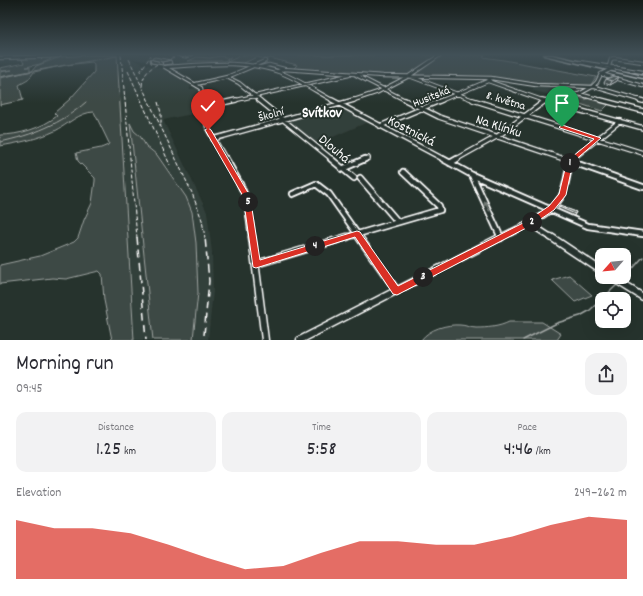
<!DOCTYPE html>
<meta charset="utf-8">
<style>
body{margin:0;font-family:Dekko,sans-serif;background:#f2f2f3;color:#2b2b33;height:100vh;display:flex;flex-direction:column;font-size:15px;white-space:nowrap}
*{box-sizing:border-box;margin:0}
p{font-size:13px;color:#7c7c81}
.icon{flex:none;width:22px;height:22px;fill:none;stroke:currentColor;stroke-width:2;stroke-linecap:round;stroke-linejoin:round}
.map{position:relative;height:340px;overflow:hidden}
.drawer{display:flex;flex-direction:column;background:#fff;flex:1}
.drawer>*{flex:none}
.needle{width:26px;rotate:243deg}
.controls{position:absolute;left:595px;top:248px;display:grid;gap:8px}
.controls a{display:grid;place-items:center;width:36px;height:36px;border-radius:8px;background:#fff;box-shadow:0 4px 16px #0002;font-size:20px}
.pin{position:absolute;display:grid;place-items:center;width:34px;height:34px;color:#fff;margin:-41px -17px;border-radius:50% 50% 50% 0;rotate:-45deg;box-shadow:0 0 4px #0007}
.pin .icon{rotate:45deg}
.km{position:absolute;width:20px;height:20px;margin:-10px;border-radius:50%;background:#222;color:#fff;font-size:11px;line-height:20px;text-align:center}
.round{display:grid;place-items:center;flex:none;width:42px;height:42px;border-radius:12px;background:#f2f2f3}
.headline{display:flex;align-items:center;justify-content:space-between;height:68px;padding:0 16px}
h1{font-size:22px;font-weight:600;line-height:30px}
.figures{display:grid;grid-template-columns:repeat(3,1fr);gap:6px;height:68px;padding:4px 16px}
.figures div{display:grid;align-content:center;border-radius:10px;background:#f2f2f3;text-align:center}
.figures b{font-size:20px;font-weight:600}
.figures small{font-size:11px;font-weight:400}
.figures p{font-size:11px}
.chart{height:112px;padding:8px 16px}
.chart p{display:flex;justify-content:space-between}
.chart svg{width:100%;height:72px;margin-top:4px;fill:#d93025;opacity:.7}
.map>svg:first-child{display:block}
.built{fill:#333f3a}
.green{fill:#3e4944;stroke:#9ea4a2}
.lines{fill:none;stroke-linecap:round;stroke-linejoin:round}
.stream-far1{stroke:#a4a9a7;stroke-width:1}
.stream{stroke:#a4a9a7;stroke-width:1.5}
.street-far3-casing{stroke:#fff;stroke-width:4.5}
.street-far2-casing{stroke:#fff;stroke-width:6}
.street-far1-casing{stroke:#fff;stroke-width:8}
.street-casing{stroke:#fff;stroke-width:9}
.primary-casing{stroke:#fff;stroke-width:3}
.street-far3{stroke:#26332d;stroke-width:2.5}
.street-far2{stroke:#26332d;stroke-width:3.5}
.street-far1{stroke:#26332d;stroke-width:4.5}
.street{stroke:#26332d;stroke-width:6}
.primary{fill:#26332d;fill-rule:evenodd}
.rail-far1{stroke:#fff;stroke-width:1;stroke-dasharray:4 2;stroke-linecap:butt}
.rail{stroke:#fff;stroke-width:1.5;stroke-dasharray:8 4.5;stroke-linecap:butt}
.wall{fill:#464f4b;stroke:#fff}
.shaded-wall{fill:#39403d;stroke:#fff}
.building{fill:#515c57;stroke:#fff}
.oneway{fill:#727a76}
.route{fill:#d93025;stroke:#fff}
.labels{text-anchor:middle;stroke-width:4;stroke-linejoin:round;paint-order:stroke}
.far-street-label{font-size:12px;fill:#fff;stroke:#26332d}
.street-label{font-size:14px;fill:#fff;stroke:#26332d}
.far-district-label{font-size:15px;font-weight:bold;fill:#fff;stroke:#26332d}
</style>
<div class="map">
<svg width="643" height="340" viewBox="0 0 643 340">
<rect width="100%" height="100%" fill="#26332d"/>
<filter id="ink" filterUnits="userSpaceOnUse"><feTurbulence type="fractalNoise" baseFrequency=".025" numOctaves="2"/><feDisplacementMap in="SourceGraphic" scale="8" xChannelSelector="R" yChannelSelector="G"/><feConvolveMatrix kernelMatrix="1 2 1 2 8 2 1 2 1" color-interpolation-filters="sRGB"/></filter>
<g filter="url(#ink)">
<path class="built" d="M 117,55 L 126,55 L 130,58 L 127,55 L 242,55 L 225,62 L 164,65 L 130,58 L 140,63 L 163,69 L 189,84 L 191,87 L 189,89 L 198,88 L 200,92 L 198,93 L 201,106 L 200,107 L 201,107 L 202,112 L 163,120 L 207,212 L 212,252 L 213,291 L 208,340 L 193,339 L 198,293 L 196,243 L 192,212 L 186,197 L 157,155 L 146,146 L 140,136 L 134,131 L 130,125 L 153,340 L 134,340 Z
M 538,86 L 561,87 L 580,91 L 576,94 L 558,97 L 531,90 Z
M 325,110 L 349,112 L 368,122 L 333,137 L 315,142 L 288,120 Z"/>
<path class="green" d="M 0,55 L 36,55 L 34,57 L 50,57 L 51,59 L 40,64 L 26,67 L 30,67 L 30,71 L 0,77 L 0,72 L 12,70 L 0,71 L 0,68 L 24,63 L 21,58 L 0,57 Z
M 89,55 L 117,55 L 134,340 L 112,340 L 104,300 L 102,274 L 99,271 L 66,279 L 52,278 L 0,284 L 0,265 L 40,256 L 74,242 L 78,238 L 84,220 L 92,203 L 95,181 L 95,178 L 78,161 L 76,153 L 101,148 L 108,145 L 109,143 L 94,112 C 80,112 67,125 55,131 C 38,139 18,143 0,146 L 0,135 C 19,135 42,128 57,116 L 54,113 L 70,99 L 94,72 L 94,64 L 92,62 L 65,65 L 34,72 L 28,80 L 19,85 L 23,100 L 0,105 L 0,78 L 32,71 L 36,66 L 60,57 Z
M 242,55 L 438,55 L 407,76 L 293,69 L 297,65 L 270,58 L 266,59 L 257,57 L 244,63 L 250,65 L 228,63 L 227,62 Z
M 442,55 L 485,55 L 483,57 L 504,60 L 596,77 L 590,86 L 538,85 L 492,78 L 446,75 L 412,76 Z
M 220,56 L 231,58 L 224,61 L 188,61 L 197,57 L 210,58 Z
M 578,97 L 586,99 L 590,98 L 610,103 L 602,111 L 577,103 L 578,102 L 571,99 Z
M 130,123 L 134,131 L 140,136 L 146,146 L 157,155 L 186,197 L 192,212 L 196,243 L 198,293 L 193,339 L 196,340 L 153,340 Z
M 569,275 L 592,295 L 575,302 L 552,280 Z
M 509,322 L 542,322 L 561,334 L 557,340 L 421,340 C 429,329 447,324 460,325 C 465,325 471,328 476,328 C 487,328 499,327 509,322 Z"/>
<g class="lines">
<path class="stream-far1" d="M 0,77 L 117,56
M 0,142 C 33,135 61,124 86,102"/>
<path class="stream" d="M 622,281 L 643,257
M 523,340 L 557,323 L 580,316 L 589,311 L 618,284"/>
<g class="street-far3-casing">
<path id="street-far3" d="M 0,58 L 59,56
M 580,62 L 643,72
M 609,66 L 611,59 L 614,58 L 643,62
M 165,67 C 202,65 243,59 279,72 C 296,78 317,92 334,101
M 165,67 L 201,88 L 203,101
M 261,67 L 269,65 L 284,69
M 278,71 L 284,69 L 383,76 L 491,78 L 536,85 L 592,87 L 597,82 L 601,74 L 616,67
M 601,74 L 643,86
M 356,75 L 407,101
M 227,77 L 239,83 L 261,101
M 412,77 L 476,101
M 488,81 L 545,101
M 196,84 L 227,77 L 265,61
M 579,94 L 592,87 L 595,87 L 643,101
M 232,101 L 349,75
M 351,101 L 378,92 L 409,76 L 440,55
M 440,101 L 490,80
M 546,101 L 579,94 L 605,101"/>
</g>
<g class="street-far2-casing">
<path id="street-far2" d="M 203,100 L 208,129 L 226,160
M 259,100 L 333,160
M 332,100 L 445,160
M 405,100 L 439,117 L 567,160
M 473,100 L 643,153
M 542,100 L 643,128
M 601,100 L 643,111
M 639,100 L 643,101
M 204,107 L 236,100
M 380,126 L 442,100
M 213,139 L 354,100
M 363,160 L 368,158
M 455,160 L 498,136 L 545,101 L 551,100
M 571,160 L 620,121"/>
</g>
<g class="street-far1-casing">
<path id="street-far1" d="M 226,159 L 240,184 L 247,200 L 252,238
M 331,159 L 354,178
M 443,159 L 472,175 L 588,226 L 643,234
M 564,159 L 643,187
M 450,163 L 457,159
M 342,169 L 365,159
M 472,175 L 501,238
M 360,178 L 398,222
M 293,194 L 316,184 L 329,194 L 360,238
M 529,223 L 552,238
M 344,238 L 440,210 L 439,206 L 403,172
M 499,238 C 518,229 550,216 561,197 C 566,189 568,171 570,161 L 572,159"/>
</g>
<g class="street-casing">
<path id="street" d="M 252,237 L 265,340
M 359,237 L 397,291
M 551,237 L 602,271
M 256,264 L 347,237
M 611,277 L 643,297
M 300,340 L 501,237"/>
</g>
<g class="primary-casing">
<path id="primary" d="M 544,55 L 552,55 L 643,76 L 643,78 Z"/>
</g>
<use href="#street-far3" class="street-far3"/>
<use href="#street-far2" class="street-far2"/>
<use href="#street-far1" class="street-far1"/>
<use href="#street" class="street"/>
<use href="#primary" class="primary"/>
<path class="rail-far1" d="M 121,55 L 137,238
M 129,59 L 192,193 L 202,220 L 205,238
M 128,71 L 170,165
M 140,72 L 151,55
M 142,86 C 143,66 164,61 180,55
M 158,102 L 161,113 L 161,126"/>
<path class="rail" d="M 137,237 L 146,340
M 204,335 L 209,281 L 205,237"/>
</g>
<path class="wall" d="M 178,55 L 194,55 L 186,58 L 179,57 Z
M 150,59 L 172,64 L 163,65 L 151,63 Z
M 606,79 L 617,81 L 610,85 L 604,83 Z
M 559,207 L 565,208 L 576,212 L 574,216 L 558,209 Z"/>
<path class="shaded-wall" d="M 185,55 L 194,55 L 186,58 Z
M 171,60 L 172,64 L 163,65 L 162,62 Z
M 619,77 L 617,81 L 610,85 L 612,81 Z"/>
<path class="building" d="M 155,57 L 171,60 L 162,62 L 150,59 Z
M 614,76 L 619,77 L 612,81 L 606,79 Z
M 561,205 L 566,207 L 565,208 L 576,212 L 575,214 L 559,207 Z"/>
<defs><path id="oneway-solid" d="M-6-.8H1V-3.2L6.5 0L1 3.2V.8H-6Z"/></defs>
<use class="oneway" href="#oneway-solid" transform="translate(487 206) rotate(-117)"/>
</g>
<linearGradient id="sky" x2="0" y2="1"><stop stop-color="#151c19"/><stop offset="0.53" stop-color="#415057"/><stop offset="1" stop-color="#415057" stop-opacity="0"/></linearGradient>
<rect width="643" height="103" fill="url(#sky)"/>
<path class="route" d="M 562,125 L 601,138 L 573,162 L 566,195 L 554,210 L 532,225 L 397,295 L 393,294 L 355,237 L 256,268 L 253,267 L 243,196 L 205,130 L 208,128 L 211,130 L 250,196 L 260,260 L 357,231 L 360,232 L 398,286 L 527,221 L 549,206 L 559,194 L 567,161 L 594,139 L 560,128 L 559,127 Z"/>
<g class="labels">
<g class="far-street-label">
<text transform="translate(431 96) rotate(-22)" y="4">Husitská</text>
<text transform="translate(506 100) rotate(17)" y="4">8. května</text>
<text transform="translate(271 114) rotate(-15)" y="4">Školní</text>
</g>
<g class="street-label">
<text transform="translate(499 125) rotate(18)" y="5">Na Klínku</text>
<text transform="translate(412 130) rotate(27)" y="5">Kostnická</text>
<text transform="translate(335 148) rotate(40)" y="5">Dlouhá</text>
</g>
<g class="far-district-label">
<text x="322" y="117">Svítkov</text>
</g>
</g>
</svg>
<div class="controls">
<a><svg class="needle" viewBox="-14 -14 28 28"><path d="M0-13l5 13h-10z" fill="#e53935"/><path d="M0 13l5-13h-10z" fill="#7c7c81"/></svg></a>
<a><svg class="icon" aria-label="locate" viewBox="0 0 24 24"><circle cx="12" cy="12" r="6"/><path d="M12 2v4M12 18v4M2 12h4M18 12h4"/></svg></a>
</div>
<div class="pin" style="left:562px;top:127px;background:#1e9e55"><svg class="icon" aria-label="arrive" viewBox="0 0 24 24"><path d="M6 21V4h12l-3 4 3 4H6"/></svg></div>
<div class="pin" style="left:208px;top:130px;background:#d93025"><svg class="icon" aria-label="check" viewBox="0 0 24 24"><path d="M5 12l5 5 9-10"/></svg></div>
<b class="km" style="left:570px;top:163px">1</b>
<b class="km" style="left:532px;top:222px">2</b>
<b class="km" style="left:423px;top:277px">3</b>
<b class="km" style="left:315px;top:246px">4</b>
<b class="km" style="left:248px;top:202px">5</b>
</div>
<section class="drawer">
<div class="headline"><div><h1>Morning run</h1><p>09:45</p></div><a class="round"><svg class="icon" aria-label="share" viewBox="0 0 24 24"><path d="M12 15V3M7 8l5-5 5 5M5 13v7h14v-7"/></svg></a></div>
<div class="figures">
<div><p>Distance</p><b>1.25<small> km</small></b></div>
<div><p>Time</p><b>5:58</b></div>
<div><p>Pace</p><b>4:46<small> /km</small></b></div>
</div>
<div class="chart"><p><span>Elevation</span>249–262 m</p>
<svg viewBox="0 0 160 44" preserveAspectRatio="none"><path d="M0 44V8L10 13L20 13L30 16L40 23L50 31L60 38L70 36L80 28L90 21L100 21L110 23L120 23L130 18L140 11L150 6L160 8V44z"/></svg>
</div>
</section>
